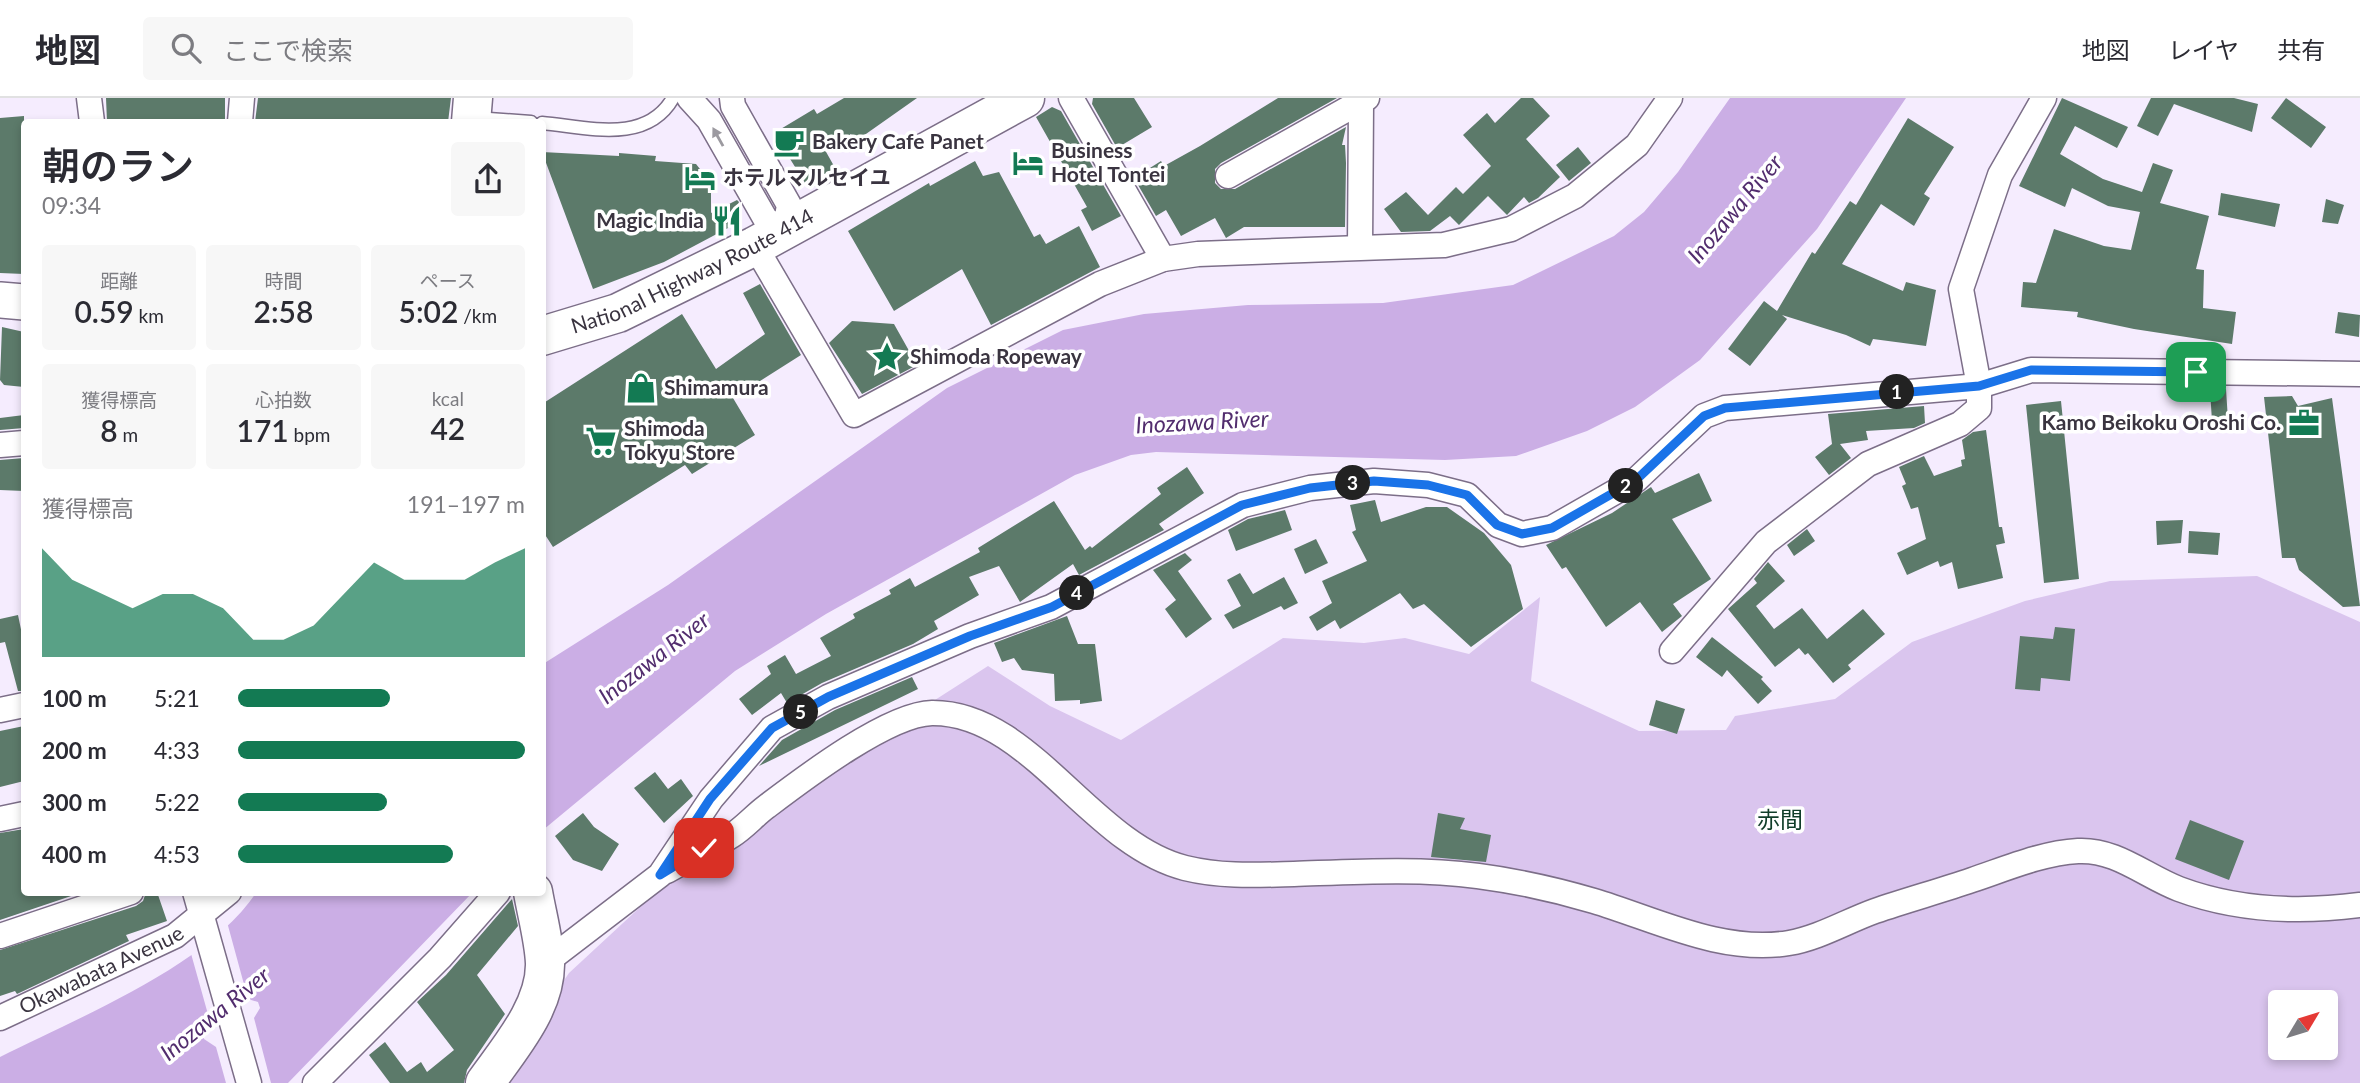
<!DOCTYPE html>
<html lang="ja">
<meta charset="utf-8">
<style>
body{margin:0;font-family:Lato,"Noto Sans JP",sans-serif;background:#f7f7f7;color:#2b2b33;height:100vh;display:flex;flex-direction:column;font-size:26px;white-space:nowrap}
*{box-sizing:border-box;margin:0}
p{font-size:23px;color:#7c7c81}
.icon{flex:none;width:38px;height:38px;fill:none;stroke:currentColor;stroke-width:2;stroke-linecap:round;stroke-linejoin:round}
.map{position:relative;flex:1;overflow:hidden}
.panel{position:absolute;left:21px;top:21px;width:525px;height:777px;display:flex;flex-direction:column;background:#fff;border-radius:7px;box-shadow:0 4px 10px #0003}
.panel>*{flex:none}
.needle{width:46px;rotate:52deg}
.fabs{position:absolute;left:2268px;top:892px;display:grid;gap:14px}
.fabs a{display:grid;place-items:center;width:70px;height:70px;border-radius:7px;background:#fff;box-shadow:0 4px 10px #0003;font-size:35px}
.pin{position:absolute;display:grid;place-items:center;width:60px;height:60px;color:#fff;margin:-30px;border-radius:14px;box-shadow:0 4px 10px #0006}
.km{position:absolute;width:35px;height:35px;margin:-18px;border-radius:50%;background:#222;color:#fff;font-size:19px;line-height:35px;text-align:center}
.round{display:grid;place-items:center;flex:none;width:74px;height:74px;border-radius:7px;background:#f7f7f7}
.summary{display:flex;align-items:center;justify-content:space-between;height:119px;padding:0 21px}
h1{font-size:38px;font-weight:600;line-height:52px}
.stats{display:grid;grid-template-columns:repeat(3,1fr);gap:10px;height:119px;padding:7px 21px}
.stats div{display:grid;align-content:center;border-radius:7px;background:#f7f7f7;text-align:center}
.stats b{font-size:30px;font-weight:600}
.stats small{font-size:19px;font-weight:400}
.stats p{font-size:19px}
.chart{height:196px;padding:14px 21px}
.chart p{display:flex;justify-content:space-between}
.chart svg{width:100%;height:126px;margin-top:7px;fill:#137a53;opacity:.7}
ul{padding:0 21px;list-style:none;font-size:23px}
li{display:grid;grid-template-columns:112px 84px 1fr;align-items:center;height:52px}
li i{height:18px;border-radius:9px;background:#137a53}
header{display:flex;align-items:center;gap:42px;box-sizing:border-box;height:98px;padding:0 35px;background:#fff;border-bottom:2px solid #e1e1e2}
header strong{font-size:33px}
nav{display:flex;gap:38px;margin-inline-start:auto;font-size:24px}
.search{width:490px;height:63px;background:#f7f7f7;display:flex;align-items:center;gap:18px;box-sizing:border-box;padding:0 24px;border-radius:7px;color:#7c7c81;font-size:26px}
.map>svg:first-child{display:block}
.green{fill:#dac5ee;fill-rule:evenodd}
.water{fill:#cbaee5}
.pier{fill:#f5ecfe}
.building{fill:#5c7a6a}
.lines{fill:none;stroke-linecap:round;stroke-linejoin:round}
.lane-casing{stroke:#7c6e88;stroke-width:15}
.street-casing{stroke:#7c6e88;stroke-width:27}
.secondary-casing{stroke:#7c6e88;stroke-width:38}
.highway-casing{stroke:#7c6e88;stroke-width:41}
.lane{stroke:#fff;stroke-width:12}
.street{stroke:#fff;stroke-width:24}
.secondary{stroke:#fff;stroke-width:35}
.highway{stroke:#fff;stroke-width:38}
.oneway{fill:#9c9aa0}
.route-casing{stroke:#fff;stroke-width:14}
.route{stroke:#1a73e8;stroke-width:9}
.labels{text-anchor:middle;stroke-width:7;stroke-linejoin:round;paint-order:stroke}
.poi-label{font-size:21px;font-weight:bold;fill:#3a3440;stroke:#fff;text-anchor:start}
.street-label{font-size:21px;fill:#3a3440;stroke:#fff}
.water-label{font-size:23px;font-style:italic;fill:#522d6e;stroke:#fff}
.neighbourhood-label{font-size:23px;fill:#103d29;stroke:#fff}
</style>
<header>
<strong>地図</strong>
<div class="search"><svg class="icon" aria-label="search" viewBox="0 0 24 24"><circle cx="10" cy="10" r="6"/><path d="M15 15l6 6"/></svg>ここで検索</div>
<nav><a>地図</a><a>レイヤ</a><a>共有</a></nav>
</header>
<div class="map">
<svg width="2360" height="985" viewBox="0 0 2360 985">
<rect width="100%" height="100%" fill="#f5ecfe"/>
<path class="green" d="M 2257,478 L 2360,524 L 2360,985 L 495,985 L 569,875 L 704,750 L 988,568 L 1050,608 L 1121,642 L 1283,540 L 1364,545 L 1405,540 L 1469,556 L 1540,499 L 1531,583 L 1639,633 L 1726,632 L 1735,618 L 1835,601 L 1912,544 L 2025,503 L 2110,483 ZM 2280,905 L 2326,905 L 2326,950 L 2280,950 Z"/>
<path class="water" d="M 1730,0 L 1906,0 L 1817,131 L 1700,262 L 1635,309 L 1587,333 L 1516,358 L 1445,362 L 1156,354 L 1131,357 L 1075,377 L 826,516 L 735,573 L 543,732 L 543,566 L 668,487 L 947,290 L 1063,232 L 1144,216 L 1248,207 L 1383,205 L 1513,187 L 1614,138 L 1644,114 L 1678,74 Z
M 256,795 L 472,795 L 288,985 L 0,985 L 0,959 C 79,919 206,869 256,795 Z"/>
<path class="pier" d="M 227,824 L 248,901 L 258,904 L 260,910 L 254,920 L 271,985 L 226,985 L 216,949 L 204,941 L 204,935 L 211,927 L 190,852 Z"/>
<path class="building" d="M 106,0 L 225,0 L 225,24 L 107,24 Z
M 258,0 L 451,0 L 448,24 L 255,24 Z
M 844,0 L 917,0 L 856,43 L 851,36 L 825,52 L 839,77 L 817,89 L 805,85 L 774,35 L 814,11 L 817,16 Z
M 1093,0 L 1134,0 L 1152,29 L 1117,50 L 1092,6 Z
M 1278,0 L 1337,0 L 1221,65 L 1215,71 L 1215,85 L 1221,91 L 1235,91 L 1346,29 L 1342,47 L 1345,47 L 1346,65 L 1345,129 L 1244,129 L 1226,140 L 1215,120 L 1181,138 L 1166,112 L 1156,118 L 1134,80 L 1161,63 L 1164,68 L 1200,48 Z
M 1521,0 L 1533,0 L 1550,18 L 1526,41 L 1560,79 L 1538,100 L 1529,105 L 1524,99 L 1507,117 L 1488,98 L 1459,127 L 1450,118 L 1430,133 L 1401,134 L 1384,111 L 1406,94 L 1428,117 L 1456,89 L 1463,96 L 1491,68 L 1463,37 L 1487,15 L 1495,25 Z
M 2062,0 L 2128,29 L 2117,50 L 2075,28 L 2060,56 L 2103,81 L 2142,94 L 2153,65 L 2173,72 L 2160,105 L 2209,118 L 2196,171 L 2204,172 L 2203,210 L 2236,214 L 2232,246 L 2134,231 L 2077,219 L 2078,214 L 2021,209 L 2023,184 L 2036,185 L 2054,131 L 2104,148 L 2131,152 L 2140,114 L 2108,108 L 2072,90 L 2065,109 L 2019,88 Z
M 2151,0 L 2234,0 L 2258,6 L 2252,34 L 2174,6 L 2158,38 L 2137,28 Z
M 2286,0 L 2326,29 L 2311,50 L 2271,20 Z
M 1052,9 L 1061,13 L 1121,118 L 1092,133 L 1081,112 L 1087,109 L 1036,19 Z
M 24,18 L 24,176 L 0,175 L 0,20 Z
M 1908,20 L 1954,49 L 1924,96 L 1930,100 L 1914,128 L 1881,106 L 1842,166 L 1903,193 L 1906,184 L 1936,192 L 1926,248 L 1873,241 L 1870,248 L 1846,237 L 1782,217 L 1787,221 L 1750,268 L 1728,251 L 1764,203 L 1777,213 L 1812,154 L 1815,156 L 1850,103 L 1856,107 Z
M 1578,49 L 1591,65 L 1569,83 L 1556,67 Z
M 542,54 L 619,58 L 619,55 L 656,58 L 655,63 L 696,66 L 711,85 L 711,115 L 737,102 L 739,104 L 728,130 L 664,164 L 593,191 Z
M 975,63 L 983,78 L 999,74 L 1034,139 L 1040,136 L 1046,146 L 1079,128 L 1100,169 L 991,227 L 962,171 L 894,213 L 848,133 L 929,85 L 930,88 Z
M 2221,95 L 2280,106 L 2275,129 L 2218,117 Z
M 2326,101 L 2344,107 L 2338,126 L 2322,124 Z
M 760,186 L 801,257 L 733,300 L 755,337 L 692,376 L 685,367 L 553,449 L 542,432 L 542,306 L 682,216 L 716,271 L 765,236 L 743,195 Z
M 2338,214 L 2360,217 L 2359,239 L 2335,235 Z
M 852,223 L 894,226 L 917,267 L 862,296 L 829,245 Z
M 2,229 L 24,234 L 24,289 L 4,287 L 0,282 Z
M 2226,291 L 2228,322 L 2212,323 L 2210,292 Z
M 2292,298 L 2298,308 L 2332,300 L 2360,508 L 2343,509 L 2299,472 L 2295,460 L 2282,460 L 2264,299 Z
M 2061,303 L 2079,481 L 2044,485 L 2026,307 Z
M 1924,308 L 1925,325 L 1914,330 L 1866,333 L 1868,342 L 1840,346 L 1851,360 L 1829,377 L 1815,359 L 1832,346 L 1828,316 Z
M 24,317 L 24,330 L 0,332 L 0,320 Z
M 1986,332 L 1999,429 L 2002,429 L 2005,445 L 1996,447 L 2003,480 L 1958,491 L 1952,464 L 1940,469 L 1938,463 L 1907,477 L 1897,455 L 1926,441 L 1918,409 L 1911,411 L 1902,388 L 1906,386 L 1899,369 L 1924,358 L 1934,378 L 1962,368 L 1961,362 L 1965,361 L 1962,342 L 1973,334 Z
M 24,360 L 24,393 L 0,392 L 0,362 Z
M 1187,369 L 1204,395 L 1159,426 L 1164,432 L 1079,477 L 1073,466 L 1020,504 L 999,468 L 969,479 L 979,497 L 934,523 L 938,531 L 913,546 L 822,585 L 787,605 L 781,595 L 752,617 L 739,601 L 771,576 L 767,568 L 785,557 L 796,576 L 831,558 L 820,540 L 855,520 L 853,516 L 891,496 L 889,492 L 910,480 L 915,489 L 980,454 L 978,450 L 1054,403 L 1085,452 L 1090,448 L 1092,450 L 1161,396 L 1157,390 Z
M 1699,375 L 1712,403 L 1672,421 L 1711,481 L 1673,506 L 1682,518 L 1662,534 L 1640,504 L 1606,529 L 1566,469 L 1562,471 L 1546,447 L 1612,415 L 1651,389 L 1655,395 Z
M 1375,402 L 1381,424 L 1426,409 L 1447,409 L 1484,435 L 1511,467 L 1523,511 L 1471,549 L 1424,506 L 1413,511 L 1400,495 L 1340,531 L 1335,522 L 1317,533 L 1309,519 L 1332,505 L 1322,483 L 1367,463 L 1352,434 L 1356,432 L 1350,407 Z
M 1285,412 L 1292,432 L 1236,453 L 1228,432 L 1248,421 Z
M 2183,422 L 2181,445 L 2157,447 L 2156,423 Z
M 1807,431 L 1815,443 L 1794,458 L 1787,447 Z
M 2189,433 L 2220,435 L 2218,457 L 2188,455 Z
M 1316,441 L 1328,465 L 1305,476 L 1294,451 Z
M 1185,455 L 1192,462 L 1178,473 L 1212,521 L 1186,540 L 1165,511 L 1176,502 L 1153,472 Z
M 1768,464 L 1785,483 L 1756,508 L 1774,531 L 1802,510 L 1827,541 L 1863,511 L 1885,536 L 1848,567 L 1851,571 L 1833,585 L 1808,555 L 1805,557 L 1799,550 L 1775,569 L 1728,511 L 1757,485 L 1754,481 Z
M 1240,475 L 1253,496 L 1284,479 L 1298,505 L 1284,512 L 1281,508 L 1233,531 L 1224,517 L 1241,508 L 1227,482 Z
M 18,517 L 24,546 L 24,593 L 18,593 L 5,544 L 0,545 L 0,521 Z
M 1067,518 L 1078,546 L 1095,546 L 1102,603 L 1080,606 L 1080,602 L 1055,603 L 1054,576 L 1022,572 L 1014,560 L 1002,564 L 994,545 Z
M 2055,529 L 2075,531 L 2070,583 L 2041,580 L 2040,593 L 2015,591 L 2020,538 L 2053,541 Z
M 1712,539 L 1763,579 L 1761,581 L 1772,593 L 1758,606 L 1727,572 L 1722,579 L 1696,559 Z
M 912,579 L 918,591 L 759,668 L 782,642 L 835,612 Z
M 1656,602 L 1685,611 L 1677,636 L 1649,627 Z
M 24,628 L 24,683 L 0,689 L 0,633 Z
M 655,674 L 668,691 L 681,681 L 693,698 L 664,725 L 634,690 Z
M 583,715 L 594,729 L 619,746 L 602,773 L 573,762 L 555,738 Z
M 1438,715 L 1465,720 L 1460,731 L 1491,737 L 1486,764 L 1431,759 Z
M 2190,722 L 2244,743 L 2229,782 L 2175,761 Z
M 24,731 L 24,794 L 83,794 L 0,822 L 0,735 Z
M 146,794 L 157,794 L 167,823 L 126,837 L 129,843 L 17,896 L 15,893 L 0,898 L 0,852 L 136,808 L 143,803 Z
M 512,801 L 518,828 L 477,877 L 505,916 L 467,972 L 464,985 L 390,985 L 369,957 L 385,944 L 407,974 L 421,964 L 427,974 L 454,952 L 417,904 L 446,877 Z"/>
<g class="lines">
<g class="lane-casing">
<path id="lane" d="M 475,20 L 531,24
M 542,25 C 587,29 646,47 673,0"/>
</g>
<g class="street-casing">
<g id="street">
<path d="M 89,0 L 92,24"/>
<path d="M 689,0 L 709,22 L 766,122 L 785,131 L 789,107 L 733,8 L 732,0"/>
<path d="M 1071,0 L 1163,161"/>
<path d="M 1356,0 L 1361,6 L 1360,149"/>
<path d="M 240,24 L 242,0"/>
<path d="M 1228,78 L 1367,0"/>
<path d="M 755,148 L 854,317 L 1100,186 L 1163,161 L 1198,156 L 1444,147 L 1511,131 L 1575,98 L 1637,47 L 1670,0"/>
<path d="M 0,347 L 24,345"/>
<path d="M 1672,553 L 1766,444 L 1868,366 L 1960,326 L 1979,310 L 1979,288 L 1961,191 L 2000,77 L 2044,0"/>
<path d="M 0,612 L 24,607"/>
<path d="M 0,721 L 24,716"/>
<path d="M 667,773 C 687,761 711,751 731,738 C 744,730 754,718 766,709 C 803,681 888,616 932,615 C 1030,614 1090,746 1185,770 C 1222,779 1257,777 1294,776 C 1354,774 1418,770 1478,778 C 1516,783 1557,792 1594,803 C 1657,822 1722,856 1789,845 C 1819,840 1847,823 1875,813 C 1907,802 1940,793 1972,782 C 2005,771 2042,755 2078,753 C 2116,751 2145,778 2179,791 C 2238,813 2298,815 2360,807"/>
<path d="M 195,794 L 249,985"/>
<path d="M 0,838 L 131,794"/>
<path d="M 545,865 L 660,777 L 711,701 L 772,630 L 828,599 L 970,538 L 1051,509 L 1243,407 L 1310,390 L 1374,383 L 1428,387 L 1467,397 L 1498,427 L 1522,436 L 1552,430 L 1636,382 L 1704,318 L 1725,310 L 1979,288 L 2031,272 L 2360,276"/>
<path id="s1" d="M 0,920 L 175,838 L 229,794"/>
<path d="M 315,985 L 440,860 L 498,794"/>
</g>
</g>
<g class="secondary-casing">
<path id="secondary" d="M 0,202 L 24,204"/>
</g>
<g class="highway-casing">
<g id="highway">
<path d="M 471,24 L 473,0"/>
<path id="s2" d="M 542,238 L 618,215 L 755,148 L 1025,0"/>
<path d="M 485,985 C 509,951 546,909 545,865 C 544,842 537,817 533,794"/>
</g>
</g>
<use href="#lane" class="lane"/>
<use href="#street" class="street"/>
<use href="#secondary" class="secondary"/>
<use href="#highway" class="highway"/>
</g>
<defs><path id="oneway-solid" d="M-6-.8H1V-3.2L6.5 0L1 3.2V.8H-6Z" transform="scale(1.75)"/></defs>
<use class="oneway" href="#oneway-solid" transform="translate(718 39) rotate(-119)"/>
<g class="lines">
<g class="route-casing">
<path id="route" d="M 704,750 L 660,777 L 710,701 L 772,630 L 828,599 L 970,538 L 1052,509 L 1242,407 L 1310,390 L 1374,383 L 1428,387 L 1467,397 L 1497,427 L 1522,436 L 1552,430 L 1636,382 L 1704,318 L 1725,310 L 1979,288 L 2031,272 L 2196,274"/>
</g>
<use href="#route" class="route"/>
</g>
<defs>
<g id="cafe-bare" transform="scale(2.415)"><path d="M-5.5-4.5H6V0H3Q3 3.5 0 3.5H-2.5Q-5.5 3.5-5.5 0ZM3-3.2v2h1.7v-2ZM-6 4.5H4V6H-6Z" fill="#137a53" stroke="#fff" stroke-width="2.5" paint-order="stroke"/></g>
<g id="hotel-bare" transform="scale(2.415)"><path d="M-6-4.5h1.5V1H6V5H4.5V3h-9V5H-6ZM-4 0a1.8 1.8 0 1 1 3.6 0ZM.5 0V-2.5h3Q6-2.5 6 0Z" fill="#137a53" stroke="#fff" stroke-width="2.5" paint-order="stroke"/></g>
<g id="restaurant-bare" transform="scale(2.415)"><path d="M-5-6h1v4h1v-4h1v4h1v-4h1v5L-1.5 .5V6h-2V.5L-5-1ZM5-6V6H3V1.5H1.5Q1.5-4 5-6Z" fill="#137a53" stroke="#fff" stroke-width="2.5" paint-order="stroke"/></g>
<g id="sight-bare" transform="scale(2.415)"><path d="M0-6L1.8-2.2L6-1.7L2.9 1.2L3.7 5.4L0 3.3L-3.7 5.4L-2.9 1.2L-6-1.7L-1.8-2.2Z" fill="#137a53" stroke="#fff" stroke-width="2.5" paint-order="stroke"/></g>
<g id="shop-bare" transform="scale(2.415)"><path d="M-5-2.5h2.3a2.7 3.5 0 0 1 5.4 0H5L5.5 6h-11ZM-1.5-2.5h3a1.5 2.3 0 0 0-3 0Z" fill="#137a53" stroke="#fff" stroke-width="2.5" paint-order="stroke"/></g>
<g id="office-bare" transform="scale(2.415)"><path d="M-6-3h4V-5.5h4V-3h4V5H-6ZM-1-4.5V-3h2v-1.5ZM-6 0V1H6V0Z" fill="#137a53" stroke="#fff" stroke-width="2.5" paint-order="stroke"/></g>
<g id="supermarket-bare" transform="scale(2.415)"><path d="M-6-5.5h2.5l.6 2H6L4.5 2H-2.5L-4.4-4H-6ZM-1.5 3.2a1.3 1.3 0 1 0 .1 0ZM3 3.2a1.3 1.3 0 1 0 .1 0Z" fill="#137a53" stroke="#fff" stroke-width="2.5" paint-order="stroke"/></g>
</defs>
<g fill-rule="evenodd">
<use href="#cafe-bare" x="789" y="44"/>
<use href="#hotel-bare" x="1028" y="65"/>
<use href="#hotel-bare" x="700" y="80"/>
<use href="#restaurant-bare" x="727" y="123"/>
<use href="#sight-bare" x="887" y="259"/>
<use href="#shop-bare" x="641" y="290"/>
<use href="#office-bare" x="2304" y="325"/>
<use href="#supermarket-bare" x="601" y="343"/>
</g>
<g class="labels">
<g class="poi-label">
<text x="812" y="51">Bakery Cafe Panet</text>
<text x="1051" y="60">Business<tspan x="1051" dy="24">Hotel Tontei</tspan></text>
<text x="723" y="87">ホテルマルセイユ</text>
<text x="704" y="130" text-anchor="end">Magic India</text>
<text x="910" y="266">Shimoda Ropeway</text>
<text x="664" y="297">Shimamura</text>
<text x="2281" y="332" text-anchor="end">Kamo Beikoku Oroshi Co.</text>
<text x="624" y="338">Shimoda<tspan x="624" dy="24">Tokyu Store</tspan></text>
</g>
<g class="street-label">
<text dy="7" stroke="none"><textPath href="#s2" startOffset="164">National Highway Route 414</textPath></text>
<text dy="7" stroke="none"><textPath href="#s1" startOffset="112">Okawabata Avenue</textPath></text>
</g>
<g class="water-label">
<text transform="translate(1735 111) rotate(-50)" y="8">Inozawa River</text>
<text transform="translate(1202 324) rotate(-3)" y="8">Inozawa River</text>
<text transform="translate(654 560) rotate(-38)" y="8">Inozawa River</text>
<text transform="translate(215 916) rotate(-39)" y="8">Inozawa River</text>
</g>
<g class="neighbourhood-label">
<text x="1780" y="730">赤間</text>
</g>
</g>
</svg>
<div class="fabs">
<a><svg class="needle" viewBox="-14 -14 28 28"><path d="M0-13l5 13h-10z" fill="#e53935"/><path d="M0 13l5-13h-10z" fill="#7c7c81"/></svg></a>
</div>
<div class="pin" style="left:2196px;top:274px;background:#1e9e55"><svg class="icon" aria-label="arrive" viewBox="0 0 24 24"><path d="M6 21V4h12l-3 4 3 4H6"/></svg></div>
<div class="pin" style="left:704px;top:750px;background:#d93025"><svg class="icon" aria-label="check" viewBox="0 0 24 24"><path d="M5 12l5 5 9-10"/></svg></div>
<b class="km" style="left:1897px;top:294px">1</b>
<b class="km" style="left:1626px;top:388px">2</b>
<b class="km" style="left:1353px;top:385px">3</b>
<b class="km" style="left:1077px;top:495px">4</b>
<b class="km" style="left:801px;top:614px">5</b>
<section class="panel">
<div class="summary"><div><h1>朝のラン</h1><p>09:34</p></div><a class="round"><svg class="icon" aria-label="share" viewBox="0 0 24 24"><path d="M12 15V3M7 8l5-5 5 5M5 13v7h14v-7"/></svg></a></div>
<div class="stats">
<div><p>距離</p><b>0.59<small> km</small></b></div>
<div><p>時間</p><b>2:58</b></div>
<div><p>ペース</p><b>5:02<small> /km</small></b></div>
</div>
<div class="stats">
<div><p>獲得標高</p><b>8<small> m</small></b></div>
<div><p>心拍数</p><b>171<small> bpm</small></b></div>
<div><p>kcal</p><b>42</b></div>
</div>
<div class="chart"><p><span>獲得標高</span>191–197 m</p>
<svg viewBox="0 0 160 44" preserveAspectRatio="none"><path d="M0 44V6L10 17L20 22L30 27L40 22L50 22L60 27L70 38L80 38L90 33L100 22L110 11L120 17L130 17L140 17L150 11L160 6V44z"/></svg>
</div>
<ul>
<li><b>100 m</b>5:21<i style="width:53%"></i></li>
<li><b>200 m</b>4:33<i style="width:100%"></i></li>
<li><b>300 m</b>5:22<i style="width:52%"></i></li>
<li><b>400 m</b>4:53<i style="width:75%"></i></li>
</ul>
</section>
</div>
